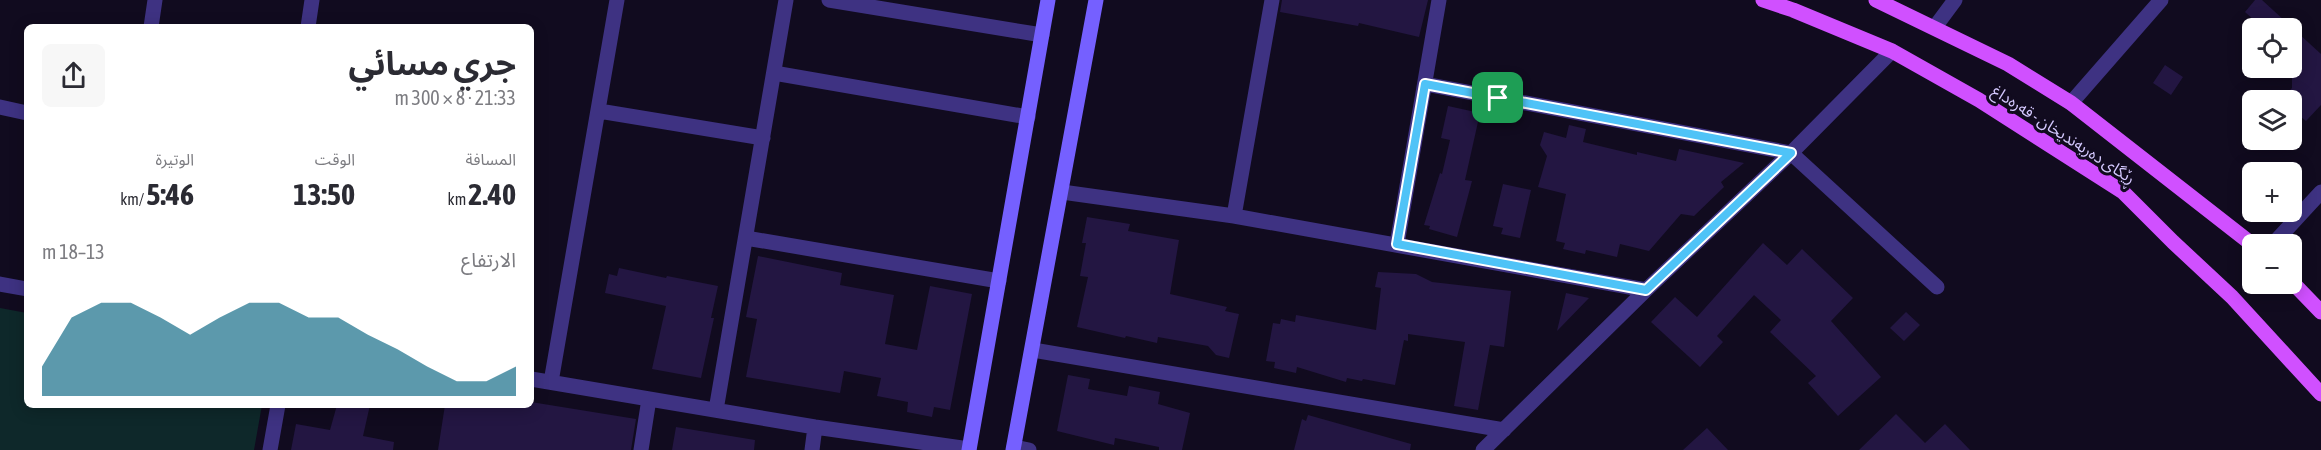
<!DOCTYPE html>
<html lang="ar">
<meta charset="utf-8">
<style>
body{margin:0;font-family:"Asap Condensed","Noto Sans Arabic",sans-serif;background:#f7f7f7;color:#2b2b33;direction:rtl;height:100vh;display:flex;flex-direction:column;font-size:22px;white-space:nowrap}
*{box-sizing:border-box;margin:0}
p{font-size:20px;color:#7c7c81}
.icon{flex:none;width:33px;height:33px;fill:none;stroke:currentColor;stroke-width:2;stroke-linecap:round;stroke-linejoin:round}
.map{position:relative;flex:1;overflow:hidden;direction:ltr}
.details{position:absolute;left:24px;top:24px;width:510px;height:384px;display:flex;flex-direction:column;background:#fff;border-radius:9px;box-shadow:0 3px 15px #0003;direction:rtl}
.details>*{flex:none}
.tools{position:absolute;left:2242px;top:18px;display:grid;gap:12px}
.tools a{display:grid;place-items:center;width:60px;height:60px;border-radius:9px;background:#fff;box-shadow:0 3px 15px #0003;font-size:30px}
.pin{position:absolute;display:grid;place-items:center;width:51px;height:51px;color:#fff;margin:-26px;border-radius:12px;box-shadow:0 3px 9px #0006}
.round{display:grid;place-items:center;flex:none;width:63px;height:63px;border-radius:9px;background:#f7f7f7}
.overview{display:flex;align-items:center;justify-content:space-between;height:102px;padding:0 18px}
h1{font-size:33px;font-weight:700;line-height:45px}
.stats{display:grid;grid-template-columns:repeat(3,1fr);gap:9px;height:102px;padding:6px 18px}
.stats div{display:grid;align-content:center}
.stats b{font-size:30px;font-weight:700}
.stats small{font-size:16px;font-weight:400}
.stats p{font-size:16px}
.chart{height:168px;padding:12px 18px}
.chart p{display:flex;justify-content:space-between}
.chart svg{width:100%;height:108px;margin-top:6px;fill:#186f8a;opacity:.7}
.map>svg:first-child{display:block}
.green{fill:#0e282a}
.building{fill:#231642}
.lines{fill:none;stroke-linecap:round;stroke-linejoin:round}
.street{stroke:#3e3282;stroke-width:15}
.secondary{stroke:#7560ff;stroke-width:15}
.primary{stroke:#d050ff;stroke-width:15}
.route-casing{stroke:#fff;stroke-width:12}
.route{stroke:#4fc3f7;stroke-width:8}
.labels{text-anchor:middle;stroke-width:6;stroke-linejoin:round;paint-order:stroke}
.street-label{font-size:16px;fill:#d5c9ff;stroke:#110b1f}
</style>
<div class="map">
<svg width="2321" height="450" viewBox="0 0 2321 450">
<rect width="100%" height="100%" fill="#110b1f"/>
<path class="green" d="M 0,308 L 27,313 L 27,405 L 262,405 L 254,450 L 0,450 Z"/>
<path class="building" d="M 1282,0 L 1428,0 L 1419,37 L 1359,23 L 1358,26 L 1280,12 Z
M 2255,0 L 2262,0 L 2321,54 L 2321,105 L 2306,121 L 2301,117 L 2292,127 L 2292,100 L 2281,100 L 2292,88 L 2292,28 L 2263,28 L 2245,12 Z
M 2165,65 L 2183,77 L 2171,95 L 2153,83 Z
M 1448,106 L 1480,113 L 1465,180 L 1472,181 L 1457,237 L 1429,229 L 1430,226 L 1424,225 L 1440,173 L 1442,174 L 1450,140 L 1441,138 Z
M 1569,125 L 1586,129 L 1583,142 L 1637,155 L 1637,152 L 1676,161 L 1679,149 L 1744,163 L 1721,182 L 1724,187 L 1694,216 L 1681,214 L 1649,251 L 1620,244 L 1617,257 L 1586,250 L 1585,254 L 1563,249 L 1565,243 L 1556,241 L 1566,194 L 1538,187 L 1547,156 L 1540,145 L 1544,132 L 1566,138 Z
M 1503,184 L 1531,190 L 1520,238 L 1501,234 L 1503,228 L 1493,226 Z
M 1087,217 L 1130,224 L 1128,231 L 1179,240 L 1170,294 L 1227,307 L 1225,311 L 1239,314 L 1229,358 L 1216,355 L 1208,346 L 1158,337 L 1157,343 L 1126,336 L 1125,338 L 1077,327 L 1088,277 L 1080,276 L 1086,243 L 1082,243 Z
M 1763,243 L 1787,265 L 1802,249 L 1853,298 L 1831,321 L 1881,377 L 1838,416 L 1808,383 L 1816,376 L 1770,332 L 1781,320 L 1754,295 L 1717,336 L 1723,342 L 1700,367 L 1651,322 L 1675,297 L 1697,317 Z
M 758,256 L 842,273 L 840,285 L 894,295 L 885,344 L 917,350 L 930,286 L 972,294 L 950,410 L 934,407 L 932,417 L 907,412 L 908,402 L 877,396 L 881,378 L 844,371 L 840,393 L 746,377 L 757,319 L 746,317 Z
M 619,268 L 666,278 L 667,276 L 718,286 L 711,318 L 714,318 L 701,378 L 652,369 L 666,306 L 605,293 L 609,274 L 617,276 Z
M 1378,272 L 1416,274 L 1432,282 L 1511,291 L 1504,347 L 1490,345 L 1478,410 L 1454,406 L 1465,342 L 1408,334 L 1408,341 L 1404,340 L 1395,385 L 1363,379 L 1362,381 L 1347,378 L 1346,382 L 1297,367 L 1296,373 L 1274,368 L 1275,362 L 1266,361 L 1273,323 L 1280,324 L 1281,319 L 1295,322 L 1296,315 L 1376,330 L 1381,288 L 1375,287 Z
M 1566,293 L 1589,298 L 1557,331 Z
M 1906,312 L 1920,325 L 1904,341 L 1890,328 Z
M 1068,375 L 1090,379 L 1088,389 L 1127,396 L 1129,386 L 1160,392 L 1158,404 L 1190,413 L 1182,450 L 1159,450 L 1159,447 L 1115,438 L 1114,445 L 1057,431 Z
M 531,402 L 636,419 L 631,450 L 438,450 L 445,405 L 531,405 Z
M 337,405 L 370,405 L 363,436 L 394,442 L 393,450 L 291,450 L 296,424 L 330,430 Z
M 1896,414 L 1925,443 L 1945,424 L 1970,450 L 1859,450 Z
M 1308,415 L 1411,444 L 1410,450 L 1294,450 L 1302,419 L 1306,421 Z
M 676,427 L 755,440 L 754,450 L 672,450 Z
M 1707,428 L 1728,450 L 1683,450 Z"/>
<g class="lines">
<path class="street" d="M 829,0 L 1042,35
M 151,27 L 155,0
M 308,27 L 312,0
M 1935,27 L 1955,0
M 774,73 L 1028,117
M 1425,84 L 1791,153 L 1937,287
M 2071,103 L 2161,0
M 0,107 L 27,113
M 599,111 L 763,138
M 1062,192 L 1234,216 L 1646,290
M 1234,216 L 1272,0
M 746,238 L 999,281
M 1397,244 L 1439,0
M 2273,244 L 2321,192
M 0,284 L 27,289
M 1033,350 L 1504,430
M 531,379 L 815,427 L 969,449
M 551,382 L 617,0
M 716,410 L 786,0
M 1014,447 L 1029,450
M 270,450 L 278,405
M 641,450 L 649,399
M 812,450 L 815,427
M 1483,450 L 1646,290 L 1791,153 L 1892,51"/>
<path class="secondary" d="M 969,450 L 1048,0
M 1013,450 L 1096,0"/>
<path class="primary" d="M 1763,0 L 1793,10 L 1892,51 L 1979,100 L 2123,192 L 2173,242 L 2232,297 L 2321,394
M 1876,0 L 2008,64 L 2071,103 L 2253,245
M 2292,282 L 2321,312"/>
</g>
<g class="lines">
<g class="route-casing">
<path id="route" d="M 1425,84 L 1791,153 L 1646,290 L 1397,244 Z"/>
</g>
<use href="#route" class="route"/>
</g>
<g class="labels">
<g class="street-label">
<text transform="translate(2064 134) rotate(33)" y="6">ڕێگای دەربەندیخان - قەرەداغ</text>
</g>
</g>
</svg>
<div class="tools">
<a><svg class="icon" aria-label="locate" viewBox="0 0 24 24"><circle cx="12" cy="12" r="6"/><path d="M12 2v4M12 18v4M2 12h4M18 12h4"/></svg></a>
<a><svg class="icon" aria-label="layers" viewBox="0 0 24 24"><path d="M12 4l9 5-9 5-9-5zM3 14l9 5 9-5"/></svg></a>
<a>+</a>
<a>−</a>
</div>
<div class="pin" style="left:1498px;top:98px;background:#1e9e55"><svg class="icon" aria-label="arrive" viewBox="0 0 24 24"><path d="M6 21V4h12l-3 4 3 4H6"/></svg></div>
<section class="details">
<div class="overview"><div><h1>جري مسائي</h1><p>21:33 · 8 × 300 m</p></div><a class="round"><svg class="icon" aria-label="share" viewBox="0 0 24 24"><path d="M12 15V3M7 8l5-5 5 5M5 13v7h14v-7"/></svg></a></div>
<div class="stats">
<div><p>المسافة</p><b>2.40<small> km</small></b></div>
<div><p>الوقت</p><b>13:50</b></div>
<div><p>الوتيرة</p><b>5:46<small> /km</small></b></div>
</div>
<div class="chart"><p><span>الارتفاع</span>13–18 m</p>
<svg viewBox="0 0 160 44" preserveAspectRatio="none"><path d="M0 44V32L10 12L20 6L30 6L40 12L50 19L60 12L70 6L80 6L90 12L100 12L110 19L120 25L130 32L140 38L150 38L160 32V44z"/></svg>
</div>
</section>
</div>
